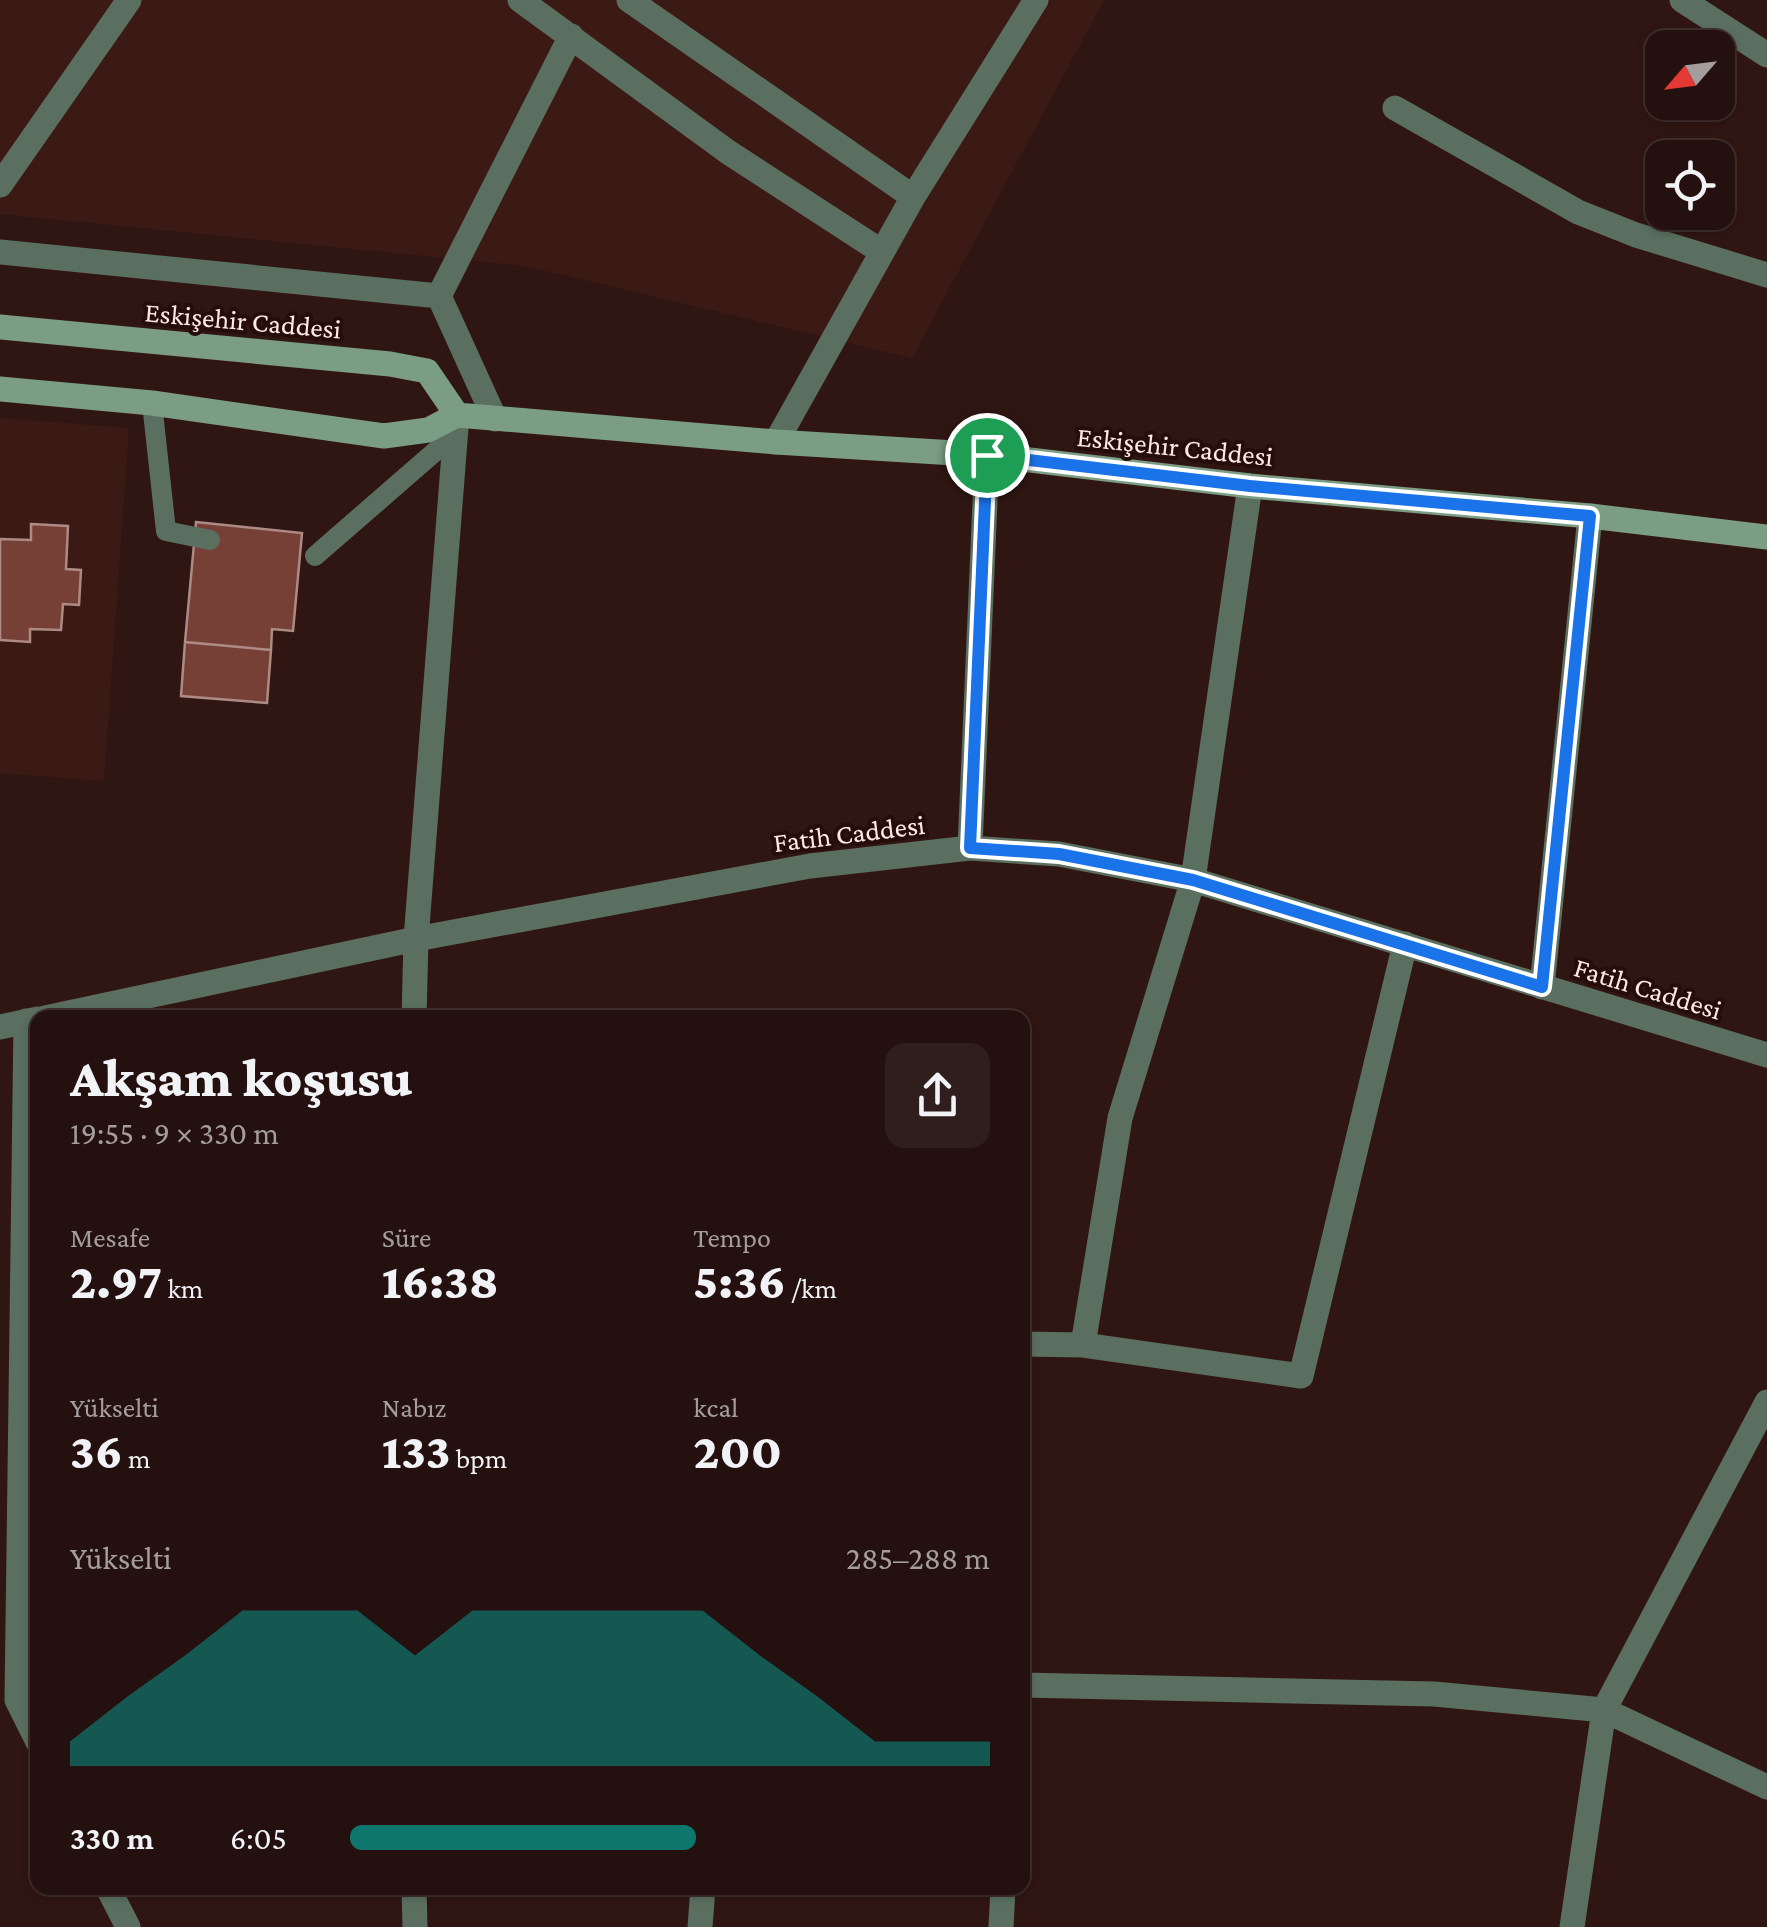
<!DOCTYPE html>
<html lang="tr">
<meta charset="utf-8">
<style>
body{margin:0;font-family:"Crimson Pro",serif;background:#301e1c;color:#f1f3f6;height:100vh;display:flex;flex-direction:column;font-size:38px;white-space:nowrap}
*{box-sizing:border-box;margin:0}
p{font-size:32px;color:#a39d9e}
.icon{flex:none;width:55px;height:55px;fill:none;stroke:currentColor;stroke-width:2;stroke-linecap:round;stroke-linejoin:round}
.map{position:relative;flex:1;overflow:hidden}
.sheet{position:absolute;left:30px;top:1010px;width:1000px;height:885px;display:flex;flex-direction:column;background:#24100e;border-radius:20px;box-shadow:0 2px 8px #0004,0 0 0 2px #41302e}
.sheet>*{flex:none}
.needle{width:65px;rotate:242deg}
.tools{position:absolute;left:1645px;top:30px;display:grid;gap:20px}
.tools a{display:grid;place-items:center;width:90px;height:90px;border-radius:20px;background:#24100e;box-shadow:0 2px 8px #0004,0 0 0 2px #41302e;font-size:50px}
.pin{position:absolute;display:grid;place-items:center;width:85px;height:85px;color:#fff;margin:-42px;border:5px solid #fff;border-radius:50%;box-shadow:0 2px 10px #0007}
.round{display:grid;place-items:center;flex:none;width:105px;height:105px;border-radius:20px;background:#301e1c}
.overview{display:flex;align-items:center;justify-content:space-between;height:170px;padding:0 40px}
h1{font-size:55px;font-weight:800;line-height:75px}
.figures{display:grid;grid-template-columns:repeat(3,1fr);gap:15px;height:170px;padding:10px 40px}
.figures div{display:grid;align-content:center}
.figures b{font-size:50px;font-weight:800}
.figures small{font-size:28px;font-weight:400}
.figures p{font-size:28px}
.chart{height:280px;padding:20px 40px}
.chart p{display:flex;justify-content:space-between}
.chart svg{width:100%;height:180px;margin-top:10px;fill:#0f766e;opacity:.7}
ul{padding:0 40px;list-style:none;font-size:32px}
li{display:grid;grid-template-columns:160px 120px 1fr;align-items:center;height:75px}
li i{height:25px;border-radius:12px;background:#0f766e}
.map>svg:first-child{display:block}
.built{fill:#3b1a15}
.building{fill:#774037;stroke:#ad8a84;stroke-width:2.5}
.lines{fill:none;stroke-linecap:round;stroke-linejoin:round}
.lane{stroke:#5a6f5f;stroke-width:20}
.street{stroke:#5a6f5f;stroke-width:25}
.secondary{stroke:#7b9d83;stroke-width:25}
.route-casing{stroke:#fff;stroke-width:20}
.route{stroke:#1a73e8;stroke-width:12}
.labels{text-anchor:middle;stroke-width:8;stroke-linejoin:round;paint-order:stroke}
.street-label{font-size:28px;fill:#fdeae6;stroke:#260d09}
</style>
<div class="map">
<svg width="1767" height="1927" viewBox="0 0 1767 1927">
<rect width="100%" height="100%" fill="#301612"/>
<path class="built" d="M 0,0 L 1104,0 L 912,358 L 526,266 L 0,214 Z
M 0,418 L 129,428 L 104,781 L 0,773 Z"/>
<path class="building" d="M 196,522 L 302,533 L 293,631 L 272,629 L 271,650 L 185,642 Z
M 31,524 L 68,526 L 66,569 L 81,570 L 79,605 L 63,604 L 61,630 L 30,629 L 30,642 L 0,640 L 0,539 L 31,540 Z
M 185,642 L 271,650 L 267,703 L 181,696 Z"/>
<g class="lines">
<path class="lane" d="M 152,403 L 166,531 L 210,540
M 315,556 L 438,449 L 455,419"/>
<path class="street" d="M 520,0 L 728,152 L 882,252
M 629,0 L 913,197
M 1682,0 L 1767,55
M 1395,108 L 1578,212 L 1636,235 L 1767,275
M 0,185 L 129,0
M 0,252 L 439,296
M 495,419 L 439,296 L 571,36
M 776,442 L 913,197 L 1036,0
M 970,848 L 987,455
M 1542,987 L 1590,516
M 45,1018 L 416,939 L 810,866 L 970,848 L 1059,854 L 1193,880 L 1767,1055
M 414,1018 L 416,939 L 457,415
M 26,1021 L 17,1700 L 38,1742
M 0,1027 L 38,1019
M 1022,1344 L 1083,1345 L 1301,1376 L 1405,944
M 1083,1345 L 1120,1118 L 1193,880 L 1250,486
M 1022,1685 L 1434,1694 L 1604,1710 L 1767,1787
M 108,1888 L 128,1927
M 414,1888 L 415,1927
M 700,1927 L 703,1888
M 1001,1927 L 1003,1888
M 1572,1927 L 1604,1710 L 1767,1402"/>
<path class="secondary" d="M 0,327 L 390,364 L 427,371 L 457,415
M 0,389 L 152,403 L 384,436 L 428,430 L 457,415 L 776,442 L 987,455 L 1250,486 L 1590,516 L 1767,537"/>
</g>
<g class="lines">
<g class="route-casing">
<path id="route" d="M 987,455 L 1250,486 L 1590,516 L 1542,987 L 1193,880 L 1059,854 L 970,848 Z"/>
</g>
<use href="#route" class="route"/>
</g>
<g class="labels">
<g class="street-label">
<text transform="translate(243 320) rotate(5)" y="10">Eskişehir Caddesi</text>
<text transform="translate(1175 446) rotate(6)" y="10">Eskişehir Caddesi</text>
<text transform="translate(849 833) rotate(-7)" y="10">Fatih Caddesi</text>
<text transform="translate(1648 988) rotate(17)" y="10">Fatih Caddesi</text>
</g>
</g>
</svg>
<div class="tools">
<a><svg class="needle" viewBox="-14 -14 28 28"><path d="M0-13l5 13h-10z" fill="#e53935"/><path d="M0 13l5-13h-10z" fill="#a39d9e"/></svg></a>
<a><svg class="icon" aria-label="locate" viewBox="0 0 24 24"><circle cx="12" cy="12" r="6"/><path d="M12 2v4M12 18v4M2 12h4M18 12h4"/></svg></a>
</div>
<div class="pin" style="left:987px;top:455px;background:#1e9e55"><svg class="icon" aria-label="arrive" viewBox="0 0 24 24"><path d="M6 21V4h12l-3 4 3 4H6"/></svg></div>
<section class="sheet">
<div class="overview"><div><h1>Akşam koşusu</h1><p>19:55 · 9 × 330 m</p></div><a class="round"><svg class="icon" aria-label="share" viewBox="0 0 24 24"><path d="M12 15V3M7 8l5-5 5 5M5 13v7h14v-7"/></svg></a></div>
<div class="figures">
<div><p>Mesafe</p><b>2.97<small> km</small></b></div>
<div><p>Süre</p><b>16:38</b></div>
<div><p>Tempo</p><b>5:36<small> /km</small></b></div>
</div>
<div class="figures">
<div><p>Yükselti</p><b>36<small> m</small></b></div>
<div><p>Nabız</p><b>133<small> bpm</small></b></div>
<div><p>kcal</p><b>200</b></div>
</div>
<div class="chart"><p><span>Yükselti</span>285–288 m</p>
<svg viewBox="0 0 160 44" preserveAspectRatio="none"><path d="M0 44V38L10 27L20 17L30 6L40 6L50 6L60 17L70 6L80 6L90 6L100 6L110 6L120 17L130 27L140 38L150 38L160 38V44z"/></svg>
</div>
<ul>
<li><b>330 m</b>6:05<i style="width:54%"></i></li>
</ul>
</section>
</div>
